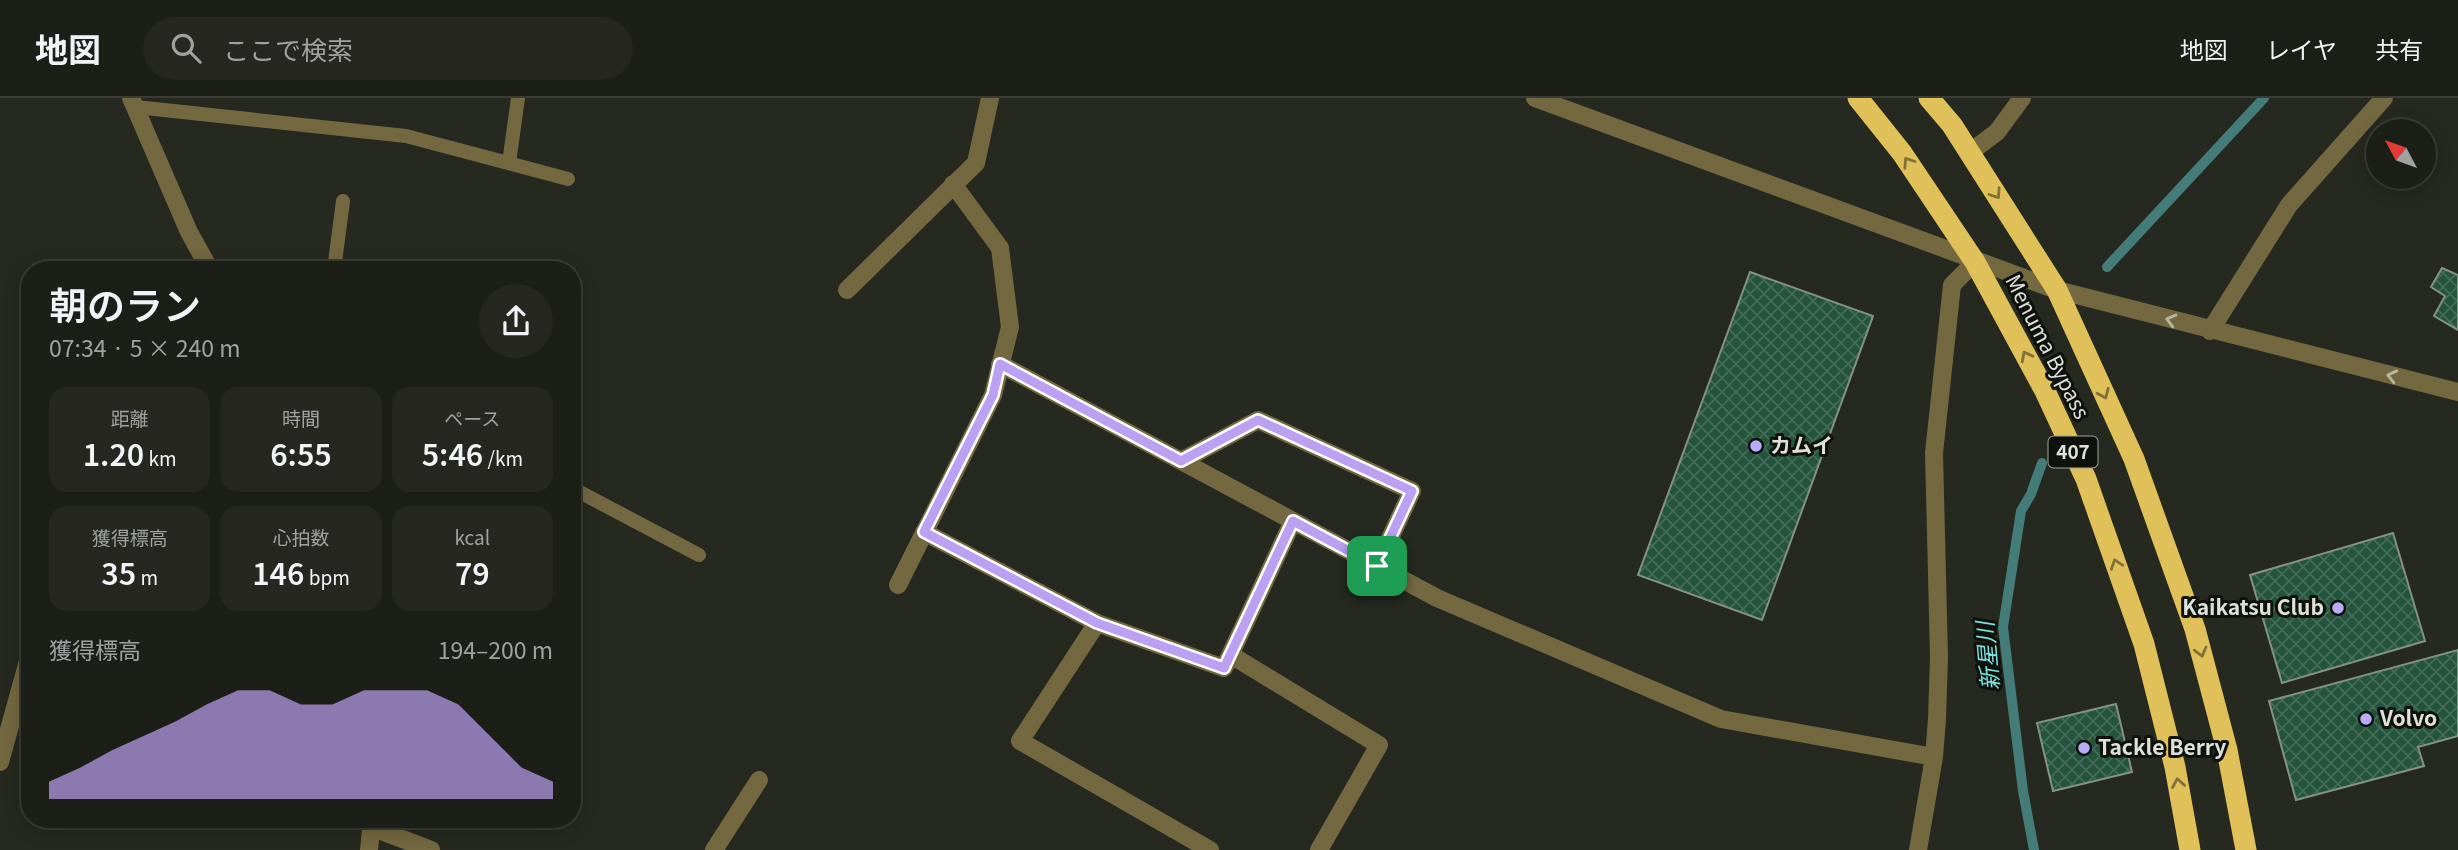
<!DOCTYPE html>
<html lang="ja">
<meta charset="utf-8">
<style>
body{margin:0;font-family:Georgia,"Noto Sans JP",serif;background:#252720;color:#f1f3f6;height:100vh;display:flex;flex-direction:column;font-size:26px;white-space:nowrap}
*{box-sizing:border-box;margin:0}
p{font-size:23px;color:#a0a2a1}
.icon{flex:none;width:38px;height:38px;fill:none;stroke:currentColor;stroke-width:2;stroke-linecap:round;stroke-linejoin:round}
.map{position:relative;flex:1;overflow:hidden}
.sheet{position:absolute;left:21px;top:163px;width:560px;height:567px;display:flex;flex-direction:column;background:#1c1f17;border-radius:28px;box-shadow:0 4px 18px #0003,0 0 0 2px #3a3d36}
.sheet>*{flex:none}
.needle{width:46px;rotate:311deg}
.fabs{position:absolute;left:2366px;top:21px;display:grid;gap:14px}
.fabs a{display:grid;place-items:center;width:70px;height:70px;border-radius:50%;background:#1c1f17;box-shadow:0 4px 18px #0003,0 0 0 2px #3a3d36;font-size:35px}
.pin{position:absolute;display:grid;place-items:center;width:60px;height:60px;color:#fff;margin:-30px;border-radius:14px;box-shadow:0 4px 10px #0006}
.round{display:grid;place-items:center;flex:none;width:74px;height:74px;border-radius:37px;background:#252720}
.head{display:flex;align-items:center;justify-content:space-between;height:119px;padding:0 28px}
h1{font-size:38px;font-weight:600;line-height:52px}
.stats{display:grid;grid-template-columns:repeat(3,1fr);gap:10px;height:119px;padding:7px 28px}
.stats div{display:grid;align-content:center;border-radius:18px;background:#252720;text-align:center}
.stats b{font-size:30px;font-weight:600}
.stats small{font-size:19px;font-weight:400}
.stats p{font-size:19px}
.chart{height:196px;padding:14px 28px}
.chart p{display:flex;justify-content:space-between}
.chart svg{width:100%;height:126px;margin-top:7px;fill:#bca0f2;opacity:.7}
header{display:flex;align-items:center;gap:42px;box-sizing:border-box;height:98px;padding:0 35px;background:#1c1f17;border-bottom:2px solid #3a3d36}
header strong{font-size:33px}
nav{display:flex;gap:38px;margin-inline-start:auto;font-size:24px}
.search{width:490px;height:63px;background:#252720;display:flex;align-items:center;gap:18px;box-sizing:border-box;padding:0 24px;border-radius:38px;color:#a0a2a1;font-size:26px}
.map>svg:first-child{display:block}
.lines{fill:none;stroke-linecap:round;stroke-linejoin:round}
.stream{stroke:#447c79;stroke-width:10}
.building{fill:url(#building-cross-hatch);stroke:#849189;stroke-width:2}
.lane{stroke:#746841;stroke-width:14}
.street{stroke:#746841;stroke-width:18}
.highway{stroke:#dfc059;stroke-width:21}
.oneway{stroke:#817137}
.oneway2{stroke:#b9b7a4}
.route-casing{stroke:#fff;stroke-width:14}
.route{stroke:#bca0f2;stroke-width:9}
.poi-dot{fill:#b6acf8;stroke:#0f110d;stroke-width:2.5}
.labels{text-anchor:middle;stroke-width:6;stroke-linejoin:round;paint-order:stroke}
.shield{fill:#0f110d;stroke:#a0a39c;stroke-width:2}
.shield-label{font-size:19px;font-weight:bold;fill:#dee1da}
.street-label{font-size:21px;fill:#dee1da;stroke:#0f110d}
.poi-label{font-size:21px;font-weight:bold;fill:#dee1da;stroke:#0f110d;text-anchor:start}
.water-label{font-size:23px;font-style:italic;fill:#7be2dd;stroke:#0f110d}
</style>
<header>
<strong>地図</strong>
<div class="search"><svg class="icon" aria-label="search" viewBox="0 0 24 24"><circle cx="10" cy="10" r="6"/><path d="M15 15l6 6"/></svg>ここで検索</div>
<nav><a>地図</a><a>レイヤ</a><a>共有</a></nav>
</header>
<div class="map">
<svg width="2458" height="752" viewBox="0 0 2458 752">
<defs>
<pattern id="building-cross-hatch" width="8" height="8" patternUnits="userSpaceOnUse" patternTransform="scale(1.75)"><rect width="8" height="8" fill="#25543c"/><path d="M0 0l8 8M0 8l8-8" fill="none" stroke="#446c58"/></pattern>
</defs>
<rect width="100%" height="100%" fill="#25291f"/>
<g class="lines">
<path class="stream" d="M 2107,169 L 2264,0
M 2034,752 L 2023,693 L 2003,529 L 2021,413 L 2031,396 L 2042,365"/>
</g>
<path class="building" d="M 2442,170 L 2458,177 L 2458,232 L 2434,218 L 2445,198 L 2431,189 Z
M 1750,174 L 1873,218 L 1762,522 L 1638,477 Z
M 2393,435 L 2425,543 L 2282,585 L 2250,477 Z
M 2458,552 L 2458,638 L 2418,649 L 2424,668 L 2296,702 L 2269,603 Z
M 2116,606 L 2132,674 L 2053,693 L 2037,625 Z"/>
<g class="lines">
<path class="lane" d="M 136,9 L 406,38 L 568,81
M 509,65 L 518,0
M 334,172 L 343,103
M 572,390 L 699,457"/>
<path class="street" d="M 131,0 L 189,134 L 210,172
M 1535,0 L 2057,192 L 2458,294
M 1969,55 L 1997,34 L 2022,0
M 847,192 L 976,65 L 990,0
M 2210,233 L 2289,107 L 2384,0
M 1000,266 L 1437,500 L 1721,621 L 1934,659
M 1181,363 L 1258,322 L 1412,393 L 1377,468
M 924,434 L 1097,525 L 1224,570 L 1293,423
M 898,487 L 993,297 L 1010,229 L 1000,150 L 953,86
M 1097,525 L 1020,643 L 1210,752
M 1231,557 L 1379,647 L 1319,752
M 0,664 L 30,556
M 371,729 L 431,752
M 369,752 L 372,721
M 714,752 L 759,682
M 1918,752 L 1934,659 L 1937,621 L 1939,559 L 1934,355 L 1952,187 L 1975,164"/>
<path class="highway" d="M 1858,0 L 1902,55 L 1975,164 L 2045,293 L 2086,381 L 2144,546 L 2175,669 L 2190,752
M 1929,0 L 1952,27 L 2057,192 L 2134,361 L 2195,531 L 2227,652 L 2246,752"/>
</g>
<defs><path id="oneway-chevron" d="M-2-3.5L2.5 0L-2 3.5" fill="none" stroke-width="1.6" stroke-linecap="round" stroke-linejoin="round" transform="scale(1.75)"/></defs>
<g class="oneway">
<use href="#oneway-chevron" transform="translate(1908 64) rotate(-124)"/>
<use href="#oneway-chevron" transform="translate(1996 96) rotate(56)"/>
<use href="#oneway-chevron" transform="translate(2026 258) rotate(-118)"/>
<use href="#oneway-chevron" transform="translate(2104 296) rotate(66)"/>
<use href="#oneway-chevron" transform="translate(2116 466) rotate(-109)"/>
<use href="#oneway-chevron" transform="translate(2201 554) rotate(75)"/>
<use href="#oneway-chevron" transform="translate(2178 685) rotate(-100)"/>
</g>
<g class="oneway2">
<use href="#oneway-chevron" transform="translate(2171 222) rotate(-165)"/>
<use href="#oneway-chevron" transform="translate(2392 278) rotate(-166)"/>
</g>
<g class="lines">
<g class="route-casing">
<path id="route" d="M 1000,266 L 1181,363 L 1258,322 L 1412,393 L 1377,468 L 1293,423 L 1224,570 L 1097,525 L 924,434 L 993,297 Z"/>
</g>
<use href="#route" class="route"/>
</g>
<g class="poi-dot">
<circle cx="1756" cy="348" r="7"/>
<circle cx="2338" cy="510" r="7"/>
<circle cx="2366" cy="621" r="7"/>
<circle cx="2084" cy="650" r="7"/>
</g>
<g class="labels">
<rect class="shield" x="2048.5" y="338.5" width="49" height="31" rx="5"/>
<g class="shield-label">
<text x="2073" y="361">407</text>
</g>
<g class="street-label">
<text transform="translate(2047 249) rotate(63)" y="7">Menuma Bypass</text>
</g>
<g class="poi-label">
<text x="1770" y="355">カムイ</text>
<text x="2324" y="517" text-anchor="end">Kaikatsu Club</text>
<text x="2380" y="628">Volvo</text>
<text x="2098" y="657">Tackle Berry</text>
</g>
<g class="water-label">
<text transform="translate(1988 558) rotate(-95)" y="8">新星川</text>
</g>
</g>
</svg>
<div class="fabs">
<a><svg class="needle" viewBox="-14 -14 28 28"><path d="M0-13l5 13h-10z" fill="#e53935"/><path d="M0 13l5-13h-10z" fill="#a0a2a1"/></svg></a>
</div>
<div class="pin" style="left:1377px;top:468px;background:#1e9e55"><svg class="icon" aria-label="arrive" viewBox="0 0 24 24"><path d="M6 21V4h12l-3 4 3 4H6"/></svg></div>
<section class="sheet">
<div class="head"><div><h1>朝のラン</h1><p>07:34 · 5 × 240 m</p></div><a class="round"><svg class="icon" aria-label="share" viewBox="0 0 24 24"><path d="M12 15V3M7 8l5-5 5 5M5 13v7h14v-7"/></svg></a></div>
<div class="stats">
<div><p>距離</p><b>1.20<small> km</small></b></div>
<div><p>時間</p><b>6:55</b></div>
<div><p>ペース</p><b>5:46<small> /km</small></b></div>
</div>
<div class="stats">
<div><p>獲得標高</p><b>35<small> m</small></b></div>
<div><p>心拍数</p><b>146<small> bpm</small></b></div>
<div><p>kcal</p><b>79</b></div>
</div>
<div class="chart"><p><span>獲得標高</span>194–200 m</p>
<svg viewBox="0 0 160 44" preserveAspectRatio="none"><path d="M0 44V38L10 33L20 27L30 22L40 17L50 11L60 6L70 6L80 11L90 11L100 6L110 6L120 6L130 11L140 22L150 33L160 38V44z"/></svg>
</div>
</section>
</div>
